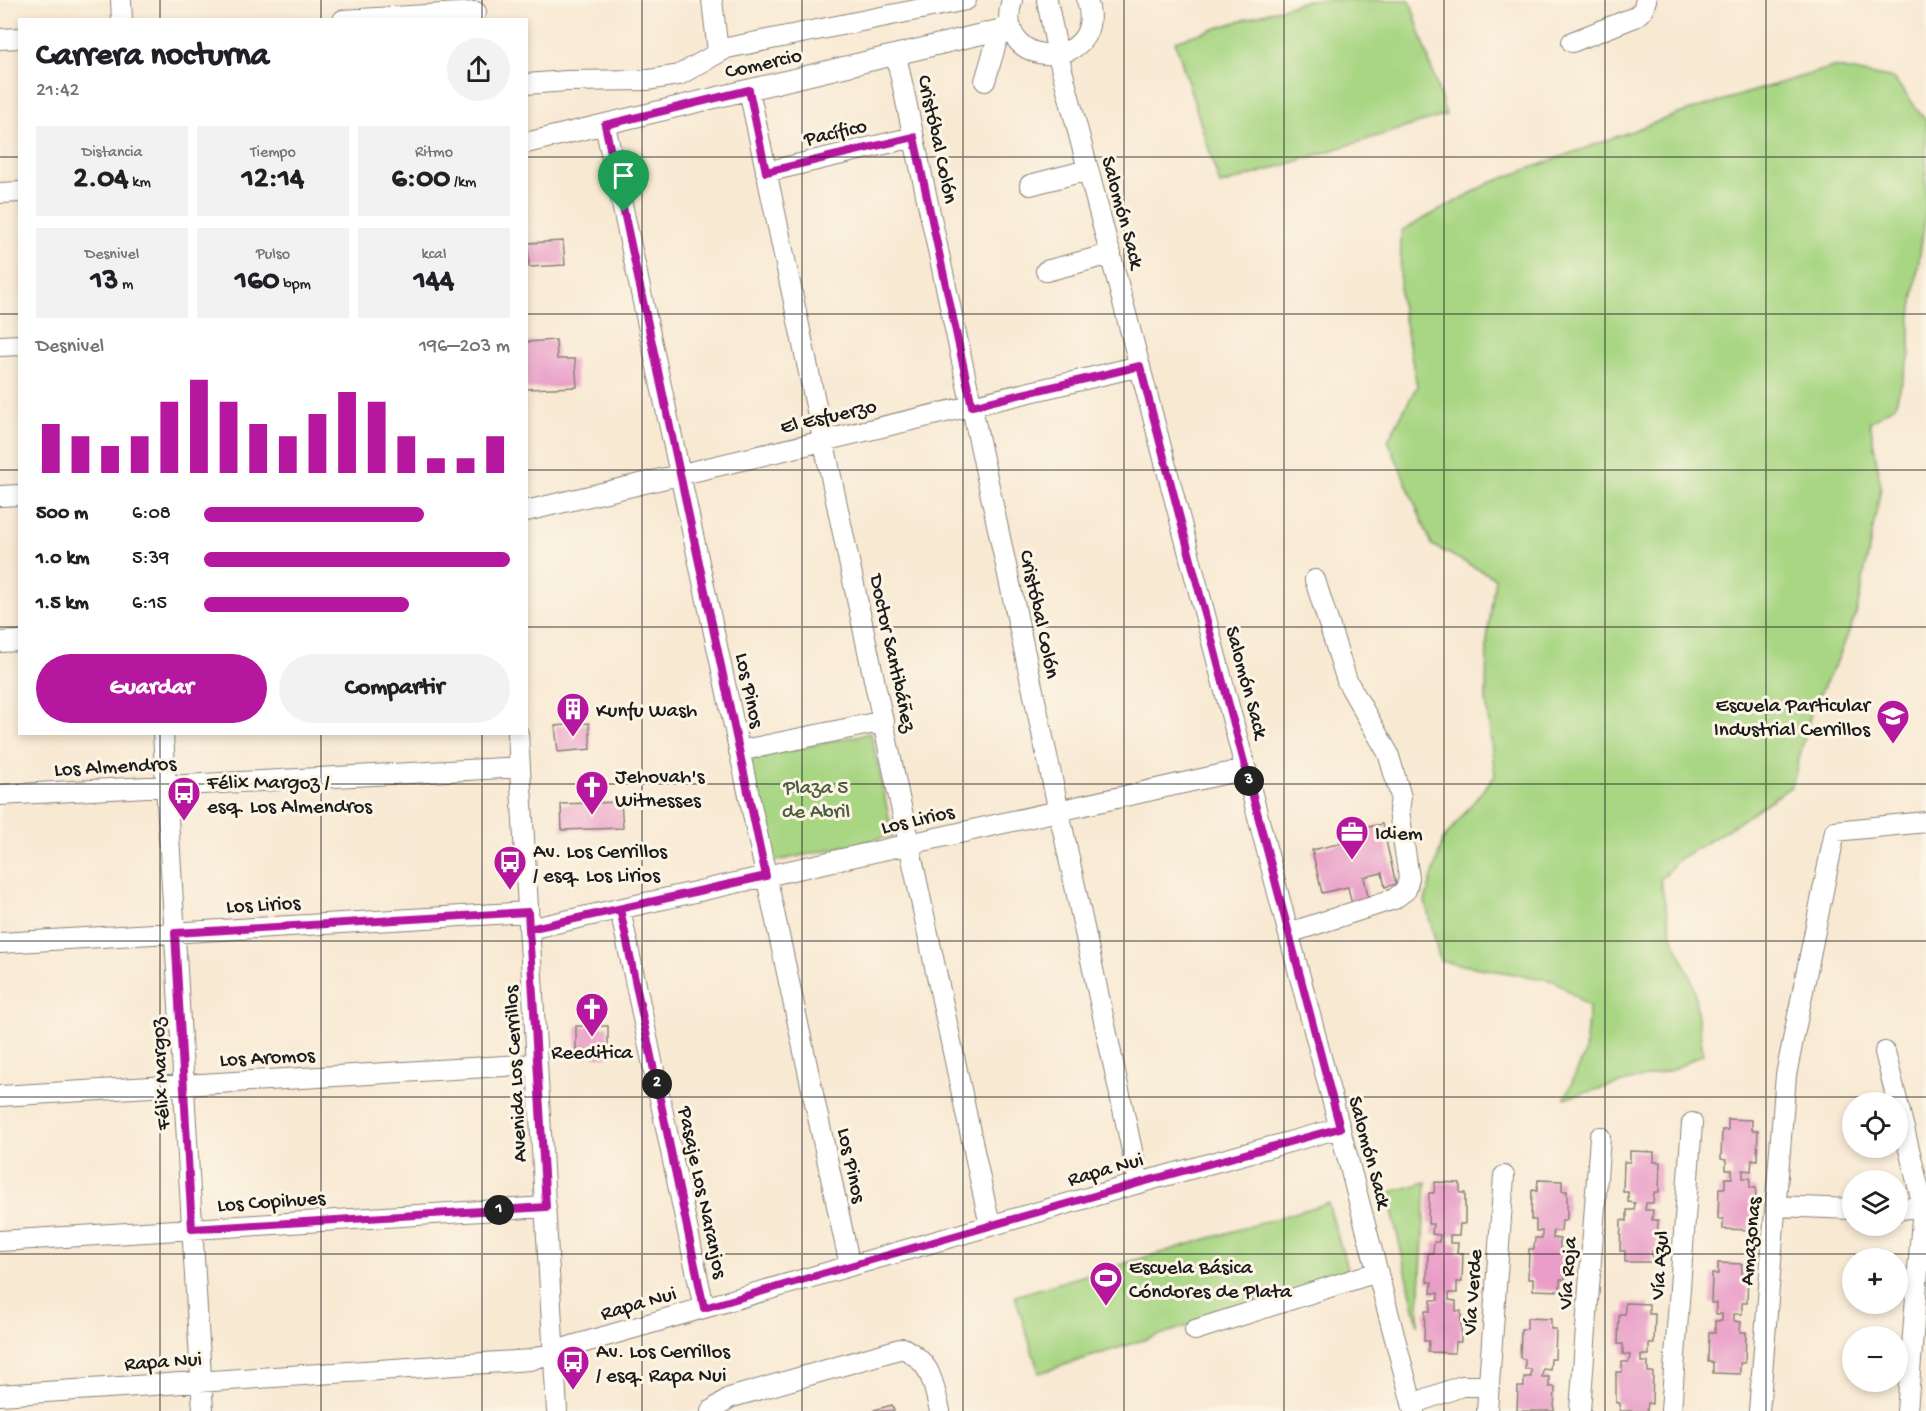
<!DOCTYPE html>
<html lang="es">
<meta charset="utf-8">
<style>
body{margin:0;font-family:"Gochi Hand",sans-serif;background:#f2f2f2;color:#202124;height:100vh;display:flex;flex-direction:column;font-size:22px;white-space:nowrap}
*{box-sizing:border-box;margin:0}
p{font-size:20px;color:#757577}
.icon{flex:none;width:33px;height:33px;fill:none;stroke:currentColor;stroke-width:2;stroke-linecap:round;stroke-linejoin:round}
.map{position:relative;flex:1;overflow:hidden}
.panel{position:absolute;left:18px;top:18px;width:510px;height:717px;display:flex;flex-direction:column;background:#fff;border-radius:0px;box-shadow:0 3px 9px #0003}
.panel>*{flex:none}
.controls{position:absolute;left:1842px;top:1092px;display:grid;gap:12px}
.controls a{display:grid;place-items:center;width:66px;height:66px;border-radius:50%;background:#fff;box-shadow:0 3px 9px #0003;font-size:30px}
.pin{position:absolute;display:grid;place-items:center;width:51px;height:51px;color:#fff;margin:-62px -26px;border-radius:50% 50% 50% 0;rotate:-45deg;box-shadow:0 0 6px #0007}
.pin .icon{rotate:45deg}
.km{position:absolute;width:30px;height:30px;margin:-15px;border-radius:50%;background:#222;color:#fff;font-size:16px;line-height:30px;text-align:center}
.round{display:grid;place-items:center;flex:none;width:63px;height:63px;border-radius:32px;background:#f2f2f2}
.summary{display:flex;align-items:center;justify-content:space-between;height:102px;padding:0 18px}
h1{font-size:33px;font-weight:800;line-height:45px}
.figures{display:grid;grid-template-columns:repeat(3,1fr);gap:9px;height:102px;padding:6px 18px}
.figures div{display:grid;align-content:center;border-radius:0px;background:#f2f2f2;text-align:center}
.figures b{font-size:30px;font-weight:800}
.figures small{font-size:16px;font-weight:400}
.figures p{font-size:16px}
.chart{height:168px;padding:12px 18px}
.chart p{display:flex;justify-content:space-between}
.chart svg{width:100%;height:108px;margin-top:6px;stroke:#b5179e;stroke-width:6}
.cta{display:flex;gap:12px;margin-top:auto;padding:12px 18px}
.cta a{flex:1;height:69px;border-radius:36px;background:#b5179e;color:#fff;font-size:24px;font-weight:800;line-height:69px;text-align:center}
.cta a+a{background:#f2f2f2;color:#202124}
ul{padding:0 18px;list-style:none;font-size:20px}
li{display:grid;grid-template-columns:96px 72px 1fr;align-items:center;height:45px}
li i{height:15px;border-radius:8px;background:#b5179e}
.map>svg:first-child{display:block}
.green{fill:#a8d683;stroke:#627950;stroke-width:1.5}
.building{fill:#e99dc8}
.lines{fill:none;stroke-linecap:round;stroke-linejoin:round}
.minor-casing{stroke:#8a8278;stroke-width:22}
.minor{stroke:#fff;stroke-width:20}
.route-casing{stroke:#fff;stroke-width:12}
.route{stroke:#b5179e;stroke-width:8}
.grid{fill:none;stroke:#1c1c1c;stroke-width:1.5;stroke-opacity:0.55}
.labels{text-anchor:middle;stroke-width:6;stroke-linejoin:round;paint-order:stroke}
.street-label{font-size:21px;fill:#1c1c1c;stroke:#fcf5e5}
.poi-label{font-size:21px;fill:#1c1c1c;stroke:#fcf5e5;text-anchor:start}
.park-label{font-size:21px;fill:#4d5d40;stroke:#fcf5e5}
</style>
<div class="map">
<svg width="1926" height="1411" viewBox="0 0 1926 1411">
<rect width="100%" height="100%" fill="#fcf5e5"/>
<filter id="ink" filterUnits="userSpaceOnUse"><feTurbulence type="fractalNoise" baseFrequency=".0167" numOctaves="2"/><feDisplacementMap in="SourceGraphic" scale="12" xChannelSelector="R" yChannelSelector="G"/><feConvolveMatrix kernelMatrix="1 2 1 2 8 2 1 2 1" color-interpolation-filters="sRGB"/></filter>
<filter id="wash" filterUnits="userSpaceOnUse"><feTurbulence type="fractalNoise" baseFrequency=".008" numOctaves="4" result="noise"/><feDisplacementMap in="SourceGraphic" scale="24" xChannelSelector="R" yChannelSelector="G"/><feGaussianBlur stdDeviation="1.35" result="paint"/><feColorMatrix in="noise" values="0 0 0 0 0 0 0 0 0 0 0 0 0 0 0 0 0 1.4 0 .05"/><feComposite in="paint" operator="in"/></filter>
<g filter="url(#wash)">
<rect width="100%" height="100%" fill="#f8e9d3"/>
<path class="green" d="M 1308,0 L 1410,0 L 1446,115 L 1220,185 L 1175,41 Z
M 1833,67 L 1894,79 L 1926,120 L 1926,211 L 1910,323 L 1910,355 L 1895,405 L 1870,422 L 1881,487 L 1857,611 L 1839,657 L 1812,709 L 1792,786 L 1725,831 L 1679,859 L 1660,880 L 1672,936 L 1693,983 L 1703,1054 L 1672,1070 L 1565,1098 L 1585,1053 L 1589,1007 L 1555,981 L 1440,961 L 1425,901 L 1443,840 L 1495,775 L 1486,700 L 1487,641 L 1495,578 L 1432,545 L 1388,440 L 1417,386 L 1400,298 L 1401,231 L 1490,183 L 1678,114 Z
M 871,733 L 893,836 L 771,862 L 749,759 Z
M 1426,1182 L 1418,1325 L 1388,1193 Z
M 1328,1203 L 1349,1275 L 1039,1373 L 1015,1296 Z"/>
<g id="blocks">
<path class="building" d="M 563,241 L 565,265 L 529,267 L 528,243 Z
M 556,340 L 557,359 L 575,359 L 577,387 L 526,389 L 526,342 Z
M 589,723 L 591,749 L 558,752 L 555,726 Z
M 621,802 L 623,828 L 562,830 L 561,804 Z
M 1382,824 L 1396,884 L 1385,887 L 1382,873 L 1364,877 L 1369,901 L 1352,905 L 1348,887 L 1322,893 L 1312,850 L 1363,838 L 1360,829 Z
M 576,1026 L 608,1026 L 608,1057 L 594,1057 L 594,1051 L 576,1051 Z
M 1728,1119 L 1752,1120 L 1752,1130 L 1758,1130 L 1757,1160 L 1752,1159 L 1751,1171 L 1743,1170 L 1743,1178 L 1750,1178 L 1750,1188 L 1756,1188 L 1755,1219 L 1750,1219 L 1750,1230 L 1723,1229 L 1723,1219 L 1718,1219 L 1719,1188 L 1725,1188 L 1725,1178 L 1732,1178 L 1732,1170 L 1726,1170 L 1726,1160 L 1721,1159 L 1722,1130 L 1728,1130 Z
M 1630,1151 L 1654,1152 L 1654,1162 L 1660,1162 L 1659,1192 L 1654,1192 L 1653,1203 L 1646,1203 L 1645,1210 L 1653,1210 L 1652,1220 L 1658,1220 L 1657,1252 L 1652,1251 L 1652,1262 L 1625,1262 L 1625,1251 L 1620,1251 L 1621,1220 L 1627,1221 L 1627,1210 L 1634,1210 L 1635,1203 L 1628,1202 L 1628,1192 L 1623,1192 L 1624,1162 L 1630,1162 Z
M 1538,1180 L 1562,1181 L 1562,1191 L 1567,1191 L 1567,1220 L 1562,1220 L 1561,1231 L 1553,1231 L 1553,1238 L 1560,1239 L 1560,1249 L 1566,1249 L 1565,1280 L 1560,1280 L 1560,1291 L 1533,1290 L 1533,1279 L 1528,1279 L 1529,1249 L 1534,1249 L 1535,1238 L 1542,1238 L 1542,1231 L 1536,1231 L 1536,1220 L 1531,1220 L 1532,1190 L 1537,1191 Z
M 1435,1182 L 1460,1183 L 1460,1193 L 1465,1193 L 1465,1224 L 1460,1224 L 1459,1235 L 1450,1235 L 1450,1243 L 1458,1243 L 1457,1253 L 1463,1253 L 1462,1282 L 1457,1282 L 1457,1293 L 1449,1293 L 1449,1300 L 1456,1301 L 1456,1311 L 1461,1311 L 1461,1342 L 1456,1342 L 1455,1353 L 1428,1352 L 1429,1341 L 1424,1341 L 1425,1311 L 1430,1311 L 1431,1300 L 1438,1300 L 1438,1293 L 1431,1293 L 1432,1282 L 1427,1282 L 1428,1253 L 1433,1253 L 1434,1242 L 1439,1242 L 1440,1235 L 1432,1234 L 1433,1224 L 1428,1224 L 1429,1193 L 1434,1193 Z
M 1718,1263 L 1742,1264 L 1742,1274 L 1748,1274 L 1747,1303 L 1742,1303 L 1742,1314 L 1734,1314 L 1734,1321 L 1741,1322 L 1740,1332 L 1746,1332 L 1745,1363 L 1740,1363 L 1740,1374 L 1713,1373 L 1713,1362 L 1708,1362 L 1709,1332 L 1715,1332 L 1715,1321 L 1722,1321 L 1722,1314 L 1716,1314 L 1716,1303 L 1711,1303 L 1712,1274 L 1718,1274 Z
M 1625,1303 L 1649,1304 L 1649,1314 L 1655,1314 L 1654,1344 L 1649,1344 L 1649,1355 L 1641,1355 L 1641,1362 L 1648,1362 L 1648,1372 L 1653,1372 L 1652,1404 L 1648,1403 L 1647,1411 L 1620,1411 L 1620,1403 L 1616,1403 L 1616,1372 L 1622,1372 L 1622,1362 L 1629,1362 L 1630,1355 L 1623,1354 L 1623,1344 L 1618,1344 L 1619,1314 L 1625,1314 Z
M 1527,1318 L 1551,1319 L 1551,1329 L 1556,1329 L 1555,1359 L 1551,1359 L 1550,1370 L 1543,1369 L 1542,1377 L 1549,1377 L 1549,1387 L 1555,1387 L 1554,1411 L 1517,1411 L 1518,1387 L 1524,1387 L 1524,1377 L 1531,1377 L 1531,1369 L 1525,1369 L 1525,1359 L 1520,1358 L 1521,1329 L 1527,1329 Z
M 892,1405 L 894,1411 L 874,1411 L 874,1410 Z"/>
</g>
</g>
<g filter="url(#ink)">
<use href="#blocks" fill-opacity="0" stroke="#8a8278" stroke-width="1.5"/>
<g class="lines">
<g class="minor-casing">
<path id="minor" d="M 121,0 L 122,20
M 712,0 L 718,52
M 1012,0 C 990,72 1109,73 1087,0
M 1047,0 L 1058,55 L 1414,1411
M 343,20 L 476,12
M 0,39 L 20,38
M 1572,42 L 1635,17 L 1643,10 L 1646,0
M 896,55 L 1139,1183
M 985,81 L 1000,30
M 526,84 L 567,81 L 648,80 L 679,75 L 727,48 L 966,0
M 749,90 L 990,1226
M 605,125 L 850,1266
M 526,143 L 1011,27
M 766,172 L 914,137
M 1030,185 L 1088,170
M 0,193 L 20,192
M 1046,271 L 1111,254
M 0,346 L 20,345
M 0,496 L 20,495
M 526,511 L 1140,366
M 0,642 L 20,641
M 163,734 L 203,1411
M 518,734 L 557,1411
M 739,751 L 884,721
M 0,795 L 520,767
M 620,909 L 704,1308
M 529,929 L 1246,769
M 1289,933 L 1394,899 L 1406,890 L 1409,878 L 1399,811 L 1401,797 L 1388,753 L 1347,681 L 1315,580
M 0,943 L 528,912
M 1885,1052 L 1923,1206 L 1907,1411
M 0,1096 L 537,1064
M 1776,1206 L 1852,1209
M 1898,1210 L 1926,1205
M 0,1241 L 546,1207
M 1195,1330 L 1377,1272
M 0,1395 L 530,1360 L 575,1345 L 1139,1183 L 1340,1128
M 1412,1404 L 1462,1386 L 1488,1386
M 711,1411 L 729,1398 L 903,1348 C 933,1364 932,1381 940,1411
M 1487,1411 L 1504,1176
M 1580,1411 L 1600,1137
M 1671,1411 L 1692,1123
M 1759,1411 L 1786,1075 L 1835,831 L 1926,822"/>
</g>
<use href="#minor" class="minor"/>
</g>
</g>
<g class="lines" filter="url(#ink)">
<g class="route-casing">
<path id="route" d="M 624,212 L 766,876 L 529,929 L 546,1207 L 192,1229 L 175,933 L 528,912 L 529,929 L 620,909 L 704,1308 L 1139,1183 L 1340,1128 L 1140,366 L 972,406 L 914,137 L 766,172 L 749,90 L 605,125 L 624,212"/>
</g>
<use href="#route" class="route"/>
</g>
<path class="grid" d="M 160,0 L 160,20M 321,0 L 321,20M 482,0 L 482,20M 642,0 L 642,1411M 802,0 L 802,1411M 963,0 L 963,1411M 1124,0 L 1124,1411M 1284,0 L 1284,1411M 1444,0 L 1444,1411M 1605,0 L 1605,1411M 1766,0 L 1766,1411M 0,157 L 20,157M 526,157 L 1926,157M 0,314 L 20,314M 526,314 L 1926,314M 0,470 L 20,470M 526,470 L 1926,470M 0,627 L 20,627M 526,627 L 1926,627M 160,734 L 160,1411M 321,734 L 321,1411M 482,734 L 482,1411M 0,784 L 1926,784M 0,941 L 1926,941M 0,1097 L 1926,1097M 0,1254 L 1926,1254"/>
<defs>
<g id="building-pin" transform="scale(1.725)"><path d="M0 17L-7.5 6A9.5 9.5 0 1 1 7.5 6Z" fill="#b5179e" stroke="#fcf5e5"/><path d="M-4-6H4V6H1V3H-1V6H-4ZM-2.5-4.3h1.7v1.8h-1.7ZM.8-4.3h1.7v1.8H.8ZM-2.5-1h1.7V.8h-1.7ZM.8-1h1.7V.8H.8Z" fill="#fff"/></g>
<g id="school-pin" transform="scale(1.725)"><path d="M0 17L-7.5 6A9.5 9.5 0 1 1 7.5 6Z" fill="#b5179e" stroke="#fcf5e5"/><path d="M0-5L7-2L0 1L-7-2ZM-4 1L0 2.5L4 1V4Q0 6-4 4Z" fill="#fff"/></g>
<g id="church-pin" transform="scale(1.725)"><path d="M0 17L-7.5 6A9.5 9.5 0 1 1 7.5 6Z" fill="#b5179e" stroke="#fcf5e5"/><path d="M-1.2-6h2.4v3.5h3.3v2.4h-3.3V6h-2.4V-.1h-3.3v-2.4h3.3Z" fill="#fff"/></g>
<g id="bus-pin" transform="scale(1.725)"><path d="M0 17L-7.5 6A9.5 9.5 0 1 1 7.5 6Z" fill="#b5179e" stroke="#fcf5e5"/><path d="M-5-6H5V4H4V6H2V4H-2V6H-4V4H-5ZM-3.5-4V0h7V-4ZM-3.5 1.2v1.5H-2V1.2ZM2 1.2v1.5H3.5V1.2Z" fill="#fff"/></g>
<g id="office-pin" transform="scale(1.725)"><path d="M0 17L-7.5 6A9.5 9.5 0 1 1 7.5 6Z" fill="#b5179e" stroke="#fcf5e5"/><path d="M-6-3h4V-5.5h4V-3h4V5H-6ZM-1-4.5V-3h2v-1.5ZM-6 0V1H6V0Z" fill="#fff"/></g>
<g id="stadium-pin" transform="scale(1.725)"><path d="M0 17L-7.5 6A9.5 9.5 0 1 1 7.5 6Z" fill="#b5179e" stroke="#fcf5e5"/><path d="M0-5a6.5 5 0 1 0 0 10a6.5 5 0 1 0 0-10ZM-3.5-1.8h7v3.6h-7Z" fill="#fff"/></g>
</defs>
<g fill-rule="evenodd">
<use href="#building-pin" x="573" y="709"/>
<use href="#school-pin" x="1893" y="716"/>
<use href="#church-pin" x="592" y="787"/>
<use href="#bus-pin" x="184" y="793"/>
<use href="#office-pin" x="1352" y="832"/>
<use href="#bus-pin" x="510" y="862"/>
<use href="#church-pin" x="592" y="1009"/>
<use href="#stadium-pin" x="1106" y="1278"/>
<use href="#bus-pin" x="573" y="1362"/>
</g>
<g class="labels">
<g class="street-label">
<text transform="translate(763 62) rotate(-13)" y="7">Comercio</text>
<text transform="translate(835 131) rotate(-13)" y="7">Pacífico</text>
<text transform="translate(939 139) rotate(78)" y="7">Cristóbal Colón</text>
<text transform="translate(1124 212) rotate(75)" y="7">Salomón Sack</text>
<text transform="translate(828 415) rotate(-13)" y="7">El Esfuerzo</text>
<text transform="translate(1041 614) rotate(78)" y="7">Cristóbal Colón</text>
<text transform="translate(894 653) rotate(78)" y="7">Doctor Santibáñez</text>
<text transform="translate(1248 682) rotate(75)" y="7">Salomón Sack</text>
<text transform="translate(751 690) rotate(78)" y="7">Los Pinos</text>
<text transform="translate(115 765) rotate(-3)" y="7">Los Almendros</text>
<text transform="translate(917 818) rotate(-13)" y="7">Los Lirios</text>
<text transform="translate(263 903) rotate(-3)" y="7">Los Lirios</text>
<text transform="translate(267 1056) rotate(-3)" y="7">Los Aromos</text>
<text transform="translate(159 1074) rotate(-93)" y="7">Félix Margoz</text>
<text transform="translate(514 1074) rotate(-93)" y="7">Avenida Los Cerrillos</text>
<text transform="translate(1371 1152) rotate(75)" y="7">Salomón Sack</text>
<text transform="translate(853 1165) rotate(78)" y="7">Los Pinos</text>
<text transform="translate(1105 1168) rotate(-16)" y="7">Rapa Nui</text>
<text transform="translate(704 1192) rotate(78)" y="7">Pasaje Los Naranjos</text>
<text transform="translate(271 1200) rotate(-4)" y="7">Los Copihues</text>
<text transform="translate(1749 1241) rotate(-85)" y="7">Amazonas</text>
<text transform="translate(1658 1265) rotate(-86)" y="7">Vía Azul</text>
<text transform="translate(1566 1273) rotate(-86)" y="7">Vía Roja</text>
<text transform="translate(1471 1292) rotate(-86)" y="7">Vía Verde</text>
<text transform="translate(638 1302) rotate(-16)" y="7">Rapa Nui</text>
<text transform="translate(163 1360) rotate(-4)" y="7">Rapa Nui</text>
</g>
<g class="poi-label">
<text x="1870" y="711" text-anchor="end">Escuela Particular<tspan x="1870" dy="24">Industrial Cerrillos</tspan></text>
<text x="596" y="716">Kunfu Wash</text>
<text x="615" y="782">Jehovah's<tspan x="615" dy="24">Witnesses</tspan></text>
<text x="207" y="788">Félix Margoz /<tspan x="207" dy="24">esq. Los Almendros</tspan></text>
<text x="1375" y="839">Idiem</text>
<text x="533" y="857">Av. Los Cerrillos<tspan x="533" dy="24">/ esq. Los Lirios</tspan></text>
<text x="592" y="1058" text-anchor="middle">Reeditica</text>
<text x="1129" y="1273">Escuela Básica<tspan x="1129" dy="24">Cóndores de Plata</tspan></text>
<text x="596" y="1357">Av. Los Cerrillos<tspan x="596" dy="24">/ esq. Rapa Nui</tspan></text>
</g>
<g class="park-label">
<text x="816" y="793">Plaza 5<tspan x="816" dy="24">de Abril</tspan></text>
</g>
</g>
</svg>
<div class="controls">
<a><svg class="icon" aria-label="locate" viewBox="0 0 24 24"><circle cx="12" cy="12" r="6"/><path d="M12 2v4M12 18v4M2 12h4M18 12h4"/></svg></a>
<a><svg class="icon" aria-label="layers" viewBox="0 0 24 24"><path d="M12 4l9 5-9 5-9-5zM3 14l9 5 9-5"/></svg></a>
<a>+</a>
<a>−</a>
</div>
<div class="pin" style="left:624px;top:212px;background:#1e9e55"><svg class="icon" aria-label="arrive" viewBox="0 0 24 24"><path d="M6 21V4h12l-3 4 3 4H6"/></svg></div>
<b class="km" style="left:499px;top:1210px">1</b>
<b class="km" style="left:657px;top:1084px">2</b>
<b class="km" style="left:1249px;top:781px">3</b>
<section class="panel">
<div class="summary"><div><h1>Carrera nocturna</h1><p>21:42</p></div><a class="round"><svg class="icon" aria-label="share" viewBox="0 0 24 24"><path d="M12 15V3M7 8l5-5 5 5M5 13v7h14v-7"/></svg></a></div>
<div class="figures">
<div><p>Distancia</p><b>2.04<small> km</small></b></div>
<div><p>Tiempo</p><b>12:14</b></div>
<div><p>Ritmo</p><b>6:00<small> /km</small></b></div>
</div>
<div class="figures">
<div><p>Desnivel</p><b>13<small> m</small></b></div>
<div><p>Pulso</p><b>160<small> bpm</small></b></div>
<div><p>kcal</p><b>144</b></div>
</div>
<div class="chart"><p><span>Desnivel</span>196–203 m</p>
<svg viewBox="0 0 160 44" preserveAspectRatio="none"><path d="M5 44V24M15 44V29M25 44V33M35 44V29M45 44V15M55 44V6M65 44V15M75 44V24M85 44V29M95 44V20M105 44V11M115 44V15M125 44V29M135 44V38M145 44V38M155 44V29"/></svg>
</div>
<ul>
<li><b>500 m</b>6:08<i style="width:72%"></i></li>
<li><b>1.0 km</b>5:39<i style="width:100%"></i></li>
<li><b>1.5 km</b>6:15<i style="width:67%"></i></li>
</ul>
<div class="cta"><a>Guardar</a><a>Compartir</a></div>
</section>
</div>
